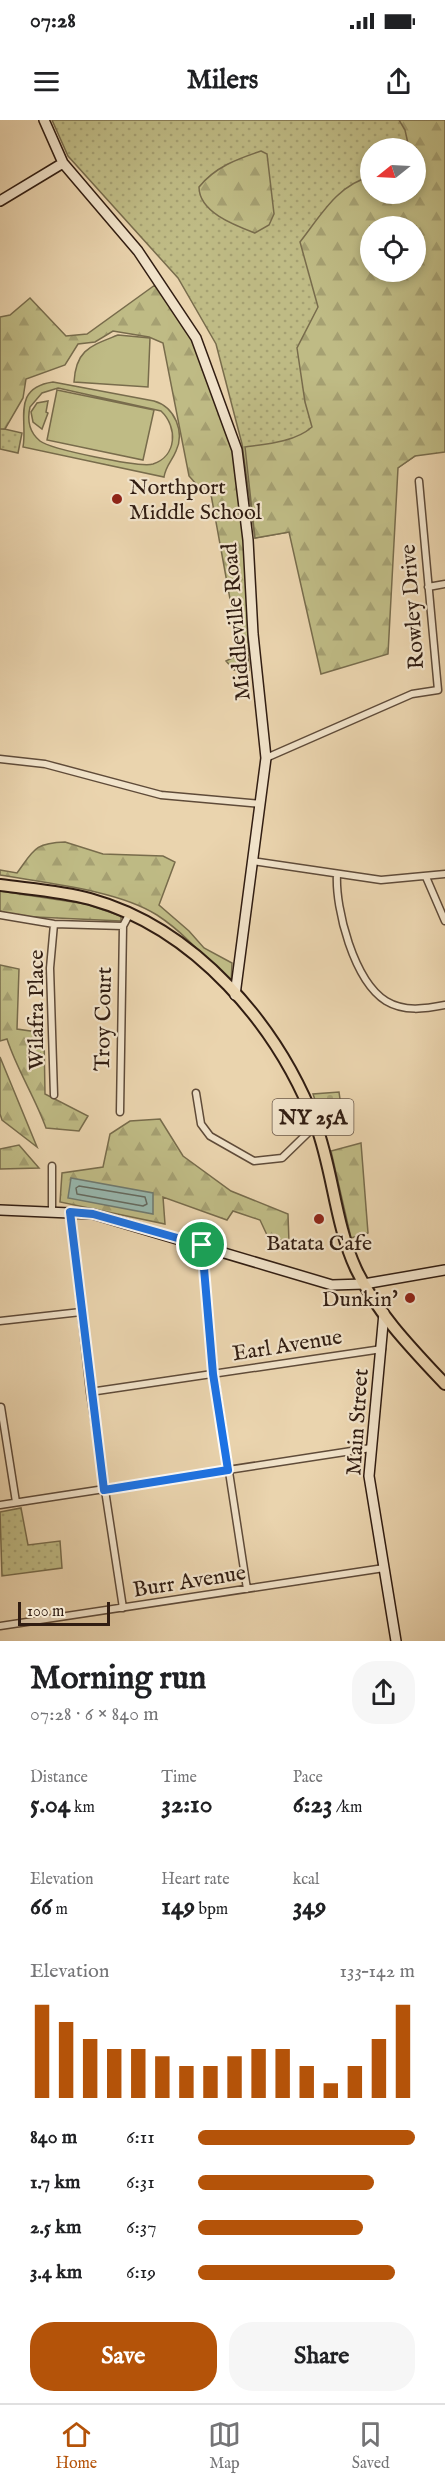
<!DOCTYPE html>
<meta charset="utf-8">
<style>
body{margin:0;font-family:"IM FELL English",serif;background:#f6f6f6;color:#202124;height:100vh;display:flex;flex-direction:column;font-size:22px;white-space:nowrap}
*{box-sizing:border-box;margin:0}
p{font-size:20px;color:#757577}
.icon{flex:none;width:33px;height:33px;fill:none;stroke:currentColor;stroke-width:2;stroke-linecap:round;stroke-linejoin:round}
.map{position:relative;height:1521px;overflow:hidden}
.panel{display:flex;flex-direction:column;background:#fff;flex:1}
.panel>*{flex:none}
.needle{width:39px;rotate:252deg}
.controls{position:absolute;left:360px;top:18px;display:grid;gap:12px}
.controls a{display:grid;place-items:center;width:66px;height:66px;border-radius:50%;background:#fff;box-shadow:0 3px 9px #0003;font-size:30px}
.scale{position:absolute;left:18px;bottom:15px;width:92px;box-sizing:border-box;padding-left:6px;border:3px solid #311d12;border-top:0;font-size:16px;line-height:21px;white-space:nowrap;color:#311d12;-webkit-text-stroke:4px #f1e3ca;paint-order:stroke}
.pin{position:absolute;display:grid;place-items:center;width:51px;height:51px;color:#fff;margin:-26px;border:3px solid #fff;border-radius:50%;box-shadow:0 2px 6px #0007}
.round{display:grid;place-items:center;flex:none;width:63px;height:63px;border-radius:24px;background:#f6f6f6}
.headline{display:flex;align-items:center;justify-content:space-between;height:102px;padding:0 30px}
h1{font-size:33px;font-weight:700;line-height:45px}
.metrics{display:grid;grid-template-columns:repeat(3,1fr);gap:9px;height:102px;padding:6px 30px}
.metrics div{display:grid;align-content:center}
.metrics b{font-size:26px;font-weight:700}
.metrics small{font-size:16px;font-weight:400}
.metrics p{font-size:16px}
.chart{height:168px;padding:12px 30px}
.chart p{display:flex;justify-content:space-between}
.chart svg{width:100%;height:108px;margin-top:6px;stroke:#b45309;stroke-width:6}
.primary-button{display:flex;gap:12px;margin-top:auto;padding:12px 30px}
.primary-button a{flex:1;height:69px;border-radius:24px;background:#b45309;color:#fff;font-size:24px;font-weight:700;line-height:69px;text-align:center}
.primary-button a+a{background:#f6f6f6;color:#202124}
ul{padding:0 30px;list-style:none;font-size:20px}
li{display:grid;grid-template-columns:96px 72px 1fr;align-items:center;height:45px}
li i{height:15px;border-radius:8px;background:#b45309}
.status{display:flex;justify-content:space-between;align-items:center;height:42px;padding:0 30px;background:#fff;direction:ltr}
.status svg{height:16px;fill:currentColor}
header{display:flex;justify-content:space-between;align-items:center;height:78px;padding:0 30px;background:#fff;font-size:27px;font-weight:700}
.dock{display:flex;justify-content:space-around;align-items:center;height:84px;border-top:2px solid #e0e0e0;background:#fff;font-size:16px;color:#757577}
.dock a{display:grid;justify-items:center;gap:3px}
.dock .on{color:#b45309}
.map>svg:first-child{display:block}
.green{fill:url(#green-dots);stroke:#786c4c;stroke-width:1.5;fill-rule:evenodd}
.forest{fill:url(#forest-firs);stroke:#786c4c;stroke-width:1.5;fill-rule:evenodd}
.cemetery{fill:url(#cemetery-stones);stroke:#786c4c;stroke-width:1.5}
.pitch{fill:#bfbb85;stroke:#786c4c;stroke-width:1.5;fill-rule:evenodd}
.water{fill:#98b8af;stroke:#6f7a70;stroke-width:1.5}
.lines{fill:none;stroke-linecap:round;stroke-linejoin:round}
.shore{stroke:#646a60;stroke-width:1.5}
.street-casing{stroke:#5f4b39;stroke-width:9}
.secondary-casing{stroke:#311d12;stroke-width:12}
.primary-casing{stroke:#311d12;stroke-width:14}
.street{stroke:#f1e3ca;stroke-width:6}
.secondary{stroke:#f1e3ca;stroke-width:9}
.primary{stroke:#ead4ae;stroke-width:10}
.route-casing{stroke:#fff;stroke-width:12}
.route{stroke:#1a73e8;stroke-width:8}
.poi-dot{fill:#8f2418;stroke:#f1e3ca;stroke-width:2}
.labels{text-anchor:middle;stroke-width:4.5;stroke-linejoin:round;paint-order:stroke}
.shield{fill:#f1e3ca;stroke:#6b5849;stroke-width:1.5}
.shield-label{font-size:21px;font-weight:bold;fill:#311d12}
.poi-label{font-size:22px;fill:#311d12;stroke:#f1e3ca;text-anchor:start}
.street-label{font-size:22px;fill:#311d12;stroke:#f1e3ca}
</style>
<div class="status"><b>07:28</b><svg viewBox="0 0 49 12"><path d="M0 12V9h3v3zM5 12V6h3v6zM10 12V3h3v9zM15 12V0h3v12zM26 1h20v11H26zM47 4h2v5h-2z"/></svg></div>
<header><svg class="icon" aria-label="menu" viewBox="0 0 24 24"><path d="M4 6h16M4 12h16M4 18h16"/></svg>Milers<svg class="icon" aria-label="share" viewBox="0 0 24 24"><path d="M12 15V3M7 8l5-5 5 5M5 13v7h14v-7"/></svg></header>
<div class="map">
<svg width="445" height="1521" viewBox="0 0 445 1521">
<defs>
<pattern id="green-dots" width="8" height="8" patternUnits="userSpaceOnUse" patternTransform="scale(1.5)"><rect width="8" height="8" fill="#bfbb85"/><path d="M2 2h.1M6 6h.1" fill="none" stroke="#a5a072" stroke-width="1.8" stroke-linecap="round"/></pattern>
<pattern id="forest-firs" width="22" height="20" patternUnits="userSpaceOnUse" patternTransform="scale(1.5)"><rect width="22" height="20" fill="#bfbb85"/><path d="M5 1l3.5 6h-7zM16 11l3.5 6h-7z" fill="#a5a072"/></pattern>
<pattern id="cemetery-stones" width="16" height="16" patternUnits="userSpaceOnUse" patternTransform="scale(1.5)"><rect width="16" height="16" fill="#bfbb85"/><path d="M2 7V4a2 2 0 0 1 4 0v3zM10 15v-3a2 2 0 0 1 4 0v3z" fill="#a5a072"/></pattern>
</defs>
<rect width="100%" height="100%" fill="#ead4ae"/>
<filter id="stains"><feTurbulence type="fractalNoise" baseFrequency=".00333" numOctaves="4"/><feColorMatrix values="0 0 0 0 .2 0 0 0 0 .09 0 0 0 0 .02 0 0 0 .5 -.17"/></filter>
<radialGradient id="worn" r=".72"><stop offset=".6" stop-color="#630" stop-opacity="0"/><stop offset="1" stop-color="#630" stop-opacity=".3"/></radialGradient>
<path class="green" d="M 52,0 L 445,0 L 415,336 L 360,373 L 289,412 L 255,418 L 242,324 L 216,224 L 178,158 L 68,36 ZM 370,28 L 416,28 L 416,74 L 370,74 ZM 370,106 L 416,106 L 416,152 L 370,152 Z
M 0,308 L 22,313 L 18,333 L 0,329 Z
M 21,1388 L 28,1425 L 60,1421 L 62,1448 L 2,1456 L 0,1392 Z"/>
<path class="forest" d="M 399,0 L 445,0 L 445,332 L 415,336 L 398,348 L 388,534 L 321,554 L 289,412 L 255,418 L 245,327 C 267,324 295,322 312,307 L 305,282 L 297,228 L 318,187 L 300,122 C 319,98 338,64 370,57 L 370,74 L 416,74 L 416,28 L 409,28 L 405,10 ZM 370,106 L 416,106 L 416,152 L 370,152 Z
M 261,31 L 267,34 L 274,94 L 269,105 L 255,113 C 234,105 199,92 199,67 C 215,47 237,39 261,31 Z
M 155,165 L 194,221 L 232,329 L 245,421 L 249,550 L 234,550 L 226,541 L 240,534 L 210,369 L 197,365 L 189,356 L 163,223 L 149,217 L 113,211 L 95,222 L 78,224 L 65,245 L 26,259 L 23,278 L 5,309 L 0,309 L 0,197 L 10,195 L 30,178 L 66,216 L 87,214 Z
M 65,722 L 103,734 L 163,736 L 175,742 L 159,785 L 189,811 L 204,828 L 232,843 L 231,865 C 207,840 186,814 157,795 C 118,770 45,763 0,755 L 0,750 L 17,753 C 34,730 34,723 65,722 Z
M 0,771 L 86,784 L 121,796 L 121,801 L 14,796 L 0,791 Z
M 0,845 L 19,849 L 17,909 L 44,913 L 45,974 L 88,996 L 79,1011 L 46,1008 C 35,977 17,950 7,919 L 0,921 Z
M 0,937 L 37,1027 L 2,1000 L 0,994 Z
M 160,999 L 183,1036 L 231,1071 L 288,1094 L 289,1123 L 267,1115 L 260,1100 L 233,1091 L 227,1100 L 163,1077 L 165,1104 L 60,1082 L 62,1053 L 103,1047 L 110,1014 L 130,1001 Z
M 361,1023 L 368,1113 L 351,1118 L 331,1031 Z
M 19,1025 L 39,1048 L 0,1049 L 0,1029 Z"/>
<path class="cemetery" d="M 339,972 L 341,986 L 318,989 L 313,974 Z"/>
<path class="pitch" d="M 118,215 L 150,218 L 148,267 L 74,262 C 76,229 91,226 118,215 Z
M 53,262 L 154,281 C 175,287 185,312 176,331 C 172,341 166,345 164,357 L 23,327 C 28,301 11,268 53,262 ZM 58,268 L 161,291 C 178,307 177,336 153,344 C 140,348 50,329 40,321 C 29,312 27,300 30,287 L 42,273 Z
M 57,270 L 154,290 L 143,340 L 47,320 Z
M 48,281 L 46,292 L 48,293 L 42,309 L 33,302 L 31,292 L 37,283 Z"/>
<path class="water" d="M 71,1058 L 153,1073 L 153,1094 L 68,1078 Z"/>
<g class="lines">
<path class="shore" d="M 79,1066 L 145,1077 L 147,1084 L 143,1086 L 77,1074 L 76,1068 Z"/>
<g class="street-casing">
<path id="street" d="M 428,467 L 445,464
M 266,638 L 412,574 L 438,570 L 419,361
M 0,639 L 45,644 L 161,675 L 261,684
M 252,741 L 381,760 L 445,754
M 337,754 C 335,789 354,861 386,881 C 404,892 425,889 445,885
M 426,757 L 445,801
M 0,795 L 54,804 L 123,806 L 130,793
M 196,973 L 201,1004 L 210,1016 L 254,1041 L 282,1038 L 316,1005
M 54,975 L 50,848 L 54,804
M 120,992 L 123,806
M 52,1046 L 52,1091
M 70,1092 L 90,1272 L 123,1488
M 202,1125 L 214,1254 L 247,1469
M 0,1201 L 81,1192
M 90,1272 L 382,1229
M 1,1287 L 16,1382
M 0,1385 L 371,1328
M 0,1506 L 384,1448"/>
</g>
<g class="secondary-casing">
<path id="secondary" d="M 44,0 L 63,43 L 138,131 L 196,218 L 237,330 L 248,420 L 253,514 L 266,638 L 235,875
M 0,81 L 63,43
M 0,1090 L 93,1094 L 332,1165 L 364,1164 L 445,1150
M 384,1193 L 369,1356 L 396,1521"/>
</g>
<g class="primary-casing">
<path id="primary" d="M 0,765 C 29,769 61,771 90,779 C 195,808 278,905 316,1005 C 333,1051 335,1104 356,1149 C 376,1192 413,1230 445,1264"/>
</g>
<use href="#street" class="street"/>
<use href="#secondary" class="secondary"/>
<use href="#primary" class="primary"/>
</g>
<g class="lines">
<g class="route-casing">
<path id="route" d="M 70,1092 L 93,1094 L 202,1125 L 213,1254 L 228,1350 L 104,1370 Z"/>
</g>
<use href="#route" class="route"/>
</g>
<g class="poi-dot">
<circle cx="117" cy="379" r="6"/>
<circle cx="319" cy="1099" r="6"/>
<circle cx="410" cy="1178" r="6"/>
</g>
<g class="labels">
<rect class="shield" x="272.5" y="979" width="81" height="36" rx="4.5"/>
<g class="shield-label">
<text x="313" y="1004">NY 25A</text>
</g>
<g class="poi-label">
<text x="129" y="374">Northport<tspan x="129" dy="25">Middle School</tspan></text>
<text x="319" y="1130" text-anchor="middle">Batata Cafe</text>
<text x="398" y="1186" text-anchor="end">Dunkin'</text>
</g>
<g class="street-label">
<text transform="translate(411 487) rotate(-94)" y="8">Rowley Drive</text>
<text transform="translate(235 502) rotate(-95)" y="8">Middleville Road</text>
<text transform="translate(35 890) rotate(-90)" y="8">Wilafra Place</text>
<text transform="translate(102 899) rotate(-89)" y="8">Troy Court</text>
<text transform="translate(287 1224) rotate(-9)" y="8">Earl Avenue</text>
<text transform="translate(356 1302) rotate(-86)" y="8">Main Street</text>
<text transform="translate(189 1460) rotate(-9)" y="8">Burr Avenue</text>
</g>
</g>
<rect width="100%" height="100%" filter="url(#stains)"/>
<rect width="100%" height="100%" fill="url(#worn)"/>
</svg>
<div class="controls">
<a><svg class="needle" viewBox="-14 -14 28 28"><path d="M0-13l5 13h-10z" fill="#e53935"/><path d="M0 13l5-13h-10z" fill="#757577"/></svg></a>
<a><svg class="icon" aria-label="locate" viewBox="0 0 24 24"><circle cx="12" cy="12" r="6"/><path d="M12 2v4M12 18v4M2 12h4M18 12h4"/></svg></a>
</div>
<div class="scale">100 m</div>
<div class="pin" style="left:202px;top:1125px;background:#1e9e55"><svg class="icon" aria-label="arrive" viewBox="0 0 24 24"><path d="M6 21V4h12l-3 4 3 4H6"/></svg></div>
</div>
<section class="panel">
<div class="headline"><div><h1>Morning run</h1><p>07:28 · 6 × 840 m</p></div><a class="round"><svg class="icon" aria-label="share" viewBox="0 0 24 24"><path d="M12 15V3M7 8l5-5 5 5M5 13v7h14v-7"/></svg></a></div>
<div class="metrics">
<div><p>Distance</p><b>5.04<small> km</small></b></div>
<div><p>Time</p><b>32:10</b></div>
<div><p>Pace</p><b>6:23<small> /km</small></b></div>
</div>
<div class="metrics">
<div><p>Elevation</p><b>66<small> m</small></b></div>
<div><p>Heart rate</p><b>149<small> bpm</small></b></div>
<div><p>kcal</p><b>349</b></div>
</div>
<div class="chart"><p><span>Elevation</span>133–142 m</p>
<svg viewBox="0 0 160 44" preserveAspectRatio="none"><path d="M5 44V6M15 44V13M25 44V20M35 44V24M45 44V24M55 44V27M65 44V31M75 44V31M85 44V27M95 44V24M105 44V24M115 44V31M125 44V38M135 44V31M145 44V20M155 44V6"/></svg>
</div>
<ul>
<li><b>840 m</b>6:11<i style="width:100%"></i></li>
<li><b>1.7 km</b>6:31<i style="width:81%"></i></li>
<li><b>2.5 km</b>6:37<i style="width:76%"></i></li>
<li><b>3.4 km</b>6:19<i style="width:91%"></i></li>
</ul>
<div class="primary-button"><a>Save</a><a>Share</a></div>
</section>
<nav class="dock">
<a class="on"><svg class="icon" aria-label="home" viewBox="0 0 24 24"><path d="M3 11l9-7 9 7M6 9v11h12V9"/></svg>Home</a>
<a><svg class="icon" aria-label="map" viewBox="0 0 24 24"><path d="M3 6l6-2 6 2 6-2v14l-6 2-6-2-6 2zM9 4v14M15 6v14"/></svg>Map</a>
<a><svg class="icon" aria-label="saved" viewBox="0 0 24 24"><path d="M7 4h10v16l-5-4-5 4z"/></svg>Saved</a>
</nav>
